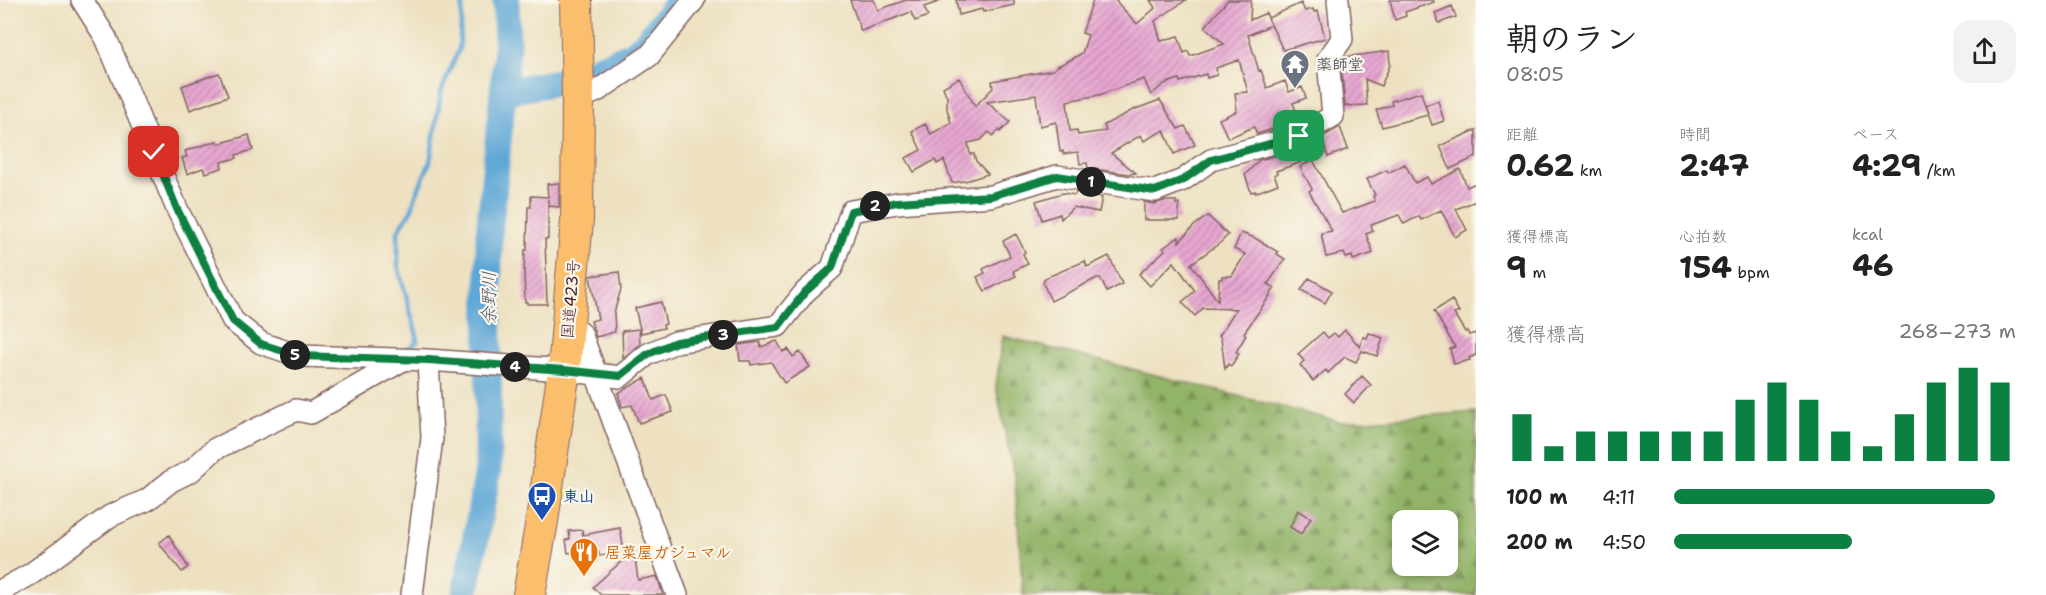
<!DOCTYPE html>
<html lang="ja">
<meta charset="utf-8">
<style>
body{margin:0;font-family:"Shantell Sans","Klee One",sans-serif;background:#f2f2f2;color:#222;height:100vh;display:flex;flex-direction:column;font-size:22px;white-space:nowrap}
*{box-sizing:border-box;margin:0}
p{font-size:20px;color:#767676}
.icon{flex:none;width:33px;height:33px;fill:none;stroke:currentColor;stroke-width:2;stroke-linecap:round;stroke-linejoin:round}
.map{position:relative;flex:1;overflow:hidden}
.side{display:flex;flex-direction:column;background:#fff;width:570px}
.side>*{flex:none}
.fabs{position:absolute;left:1392px;top:510px;display:grid;gap:12px}
.fabs a{display:grid;place-items:center;width:66px;height:66px;border-radius:12px;background:#fff;box-shadow:0 3px 9px #0003;font-size:30px}
.pin{position:absolute;display:grid;place-items:center;width:51px;height:51px;color:#fff;margin:-26px;border-radius:12px;box-shadow:0 3px 9px #0006}
.km{position:absolute;width:30px;height:30px;margin:-15px;border-radius:50%;background:#222;color:#fff;font-size:16px;line-height:30px;text-align:center}
.round{display:grid;place-items:center;flex:none;width:63px;height:63px;border-radius:18px;background:#f2f2f2}
.headline{display:flex;align-items:center;justify-content:space-between;height:102px;padding:0 30px}
h1{font-size:33px;font-weight:700;line-height:45px}
.figures{display:grid;grid-template-columns:repeat(3,1fr);gap:9px;height:102px;padding:6px 30px}
.figures div{display:grid;align-content:center}
.figures b{font-size:30px;font-weight:700}
.figures small{font-size:16px;font-weight:400}
.figures p{font-size:16px}
.chart{height:168px;padding:12px 30px}
.chart p{display:flex;justify-content:space-between}
.chart svg{width:100%;height:108px;margin-top:6px;stroke:#0b8043;stroke-width:6}
ul{padding:0 30px;list-style:none;font-size:20px}
li{display:grid;grid-template-columns:96px 72px 1fr;align-items:center;height:45px}
li i{height:15px;border-radius:8px;background:#0b8043}
main{display:flex;flex:1;min-height:0}
.map>svg:first-child{display:block}
.forest{fill:url(#forest-firs);stroke:#6e6a4a;stroke-width:1.5;fill-rule:evenodd}
.lines{fill:none;stroke-linecap:round;stroke-linejoin:round}
.stream{stroke:#5fa7d6;stroke-width:4.5}
.river{stroke:#5fa7d6;stroke-width:27}
.building{fill:url(#building-hatch)}
.minor-casing{stroke:#836360;stroke-width:24}
.highway-casing{stroke:#836360;stroke-width:34}
.minor{stroke:#fff;stroke-width:21}
.highway{stroke:#fabe6d;stroke-width:32}
.route-casing{stroke:#fff;stroke-width:12}
.route{stroke:#0b8043;stroke-width:8}
.labels{text-anchor:middle;stroke-width:4.5;stroke-linejoin:round;paint-order:stroke}
.worship-label{font-size:16px;font-weight:bold;fill:#5b616d;stroke:#fbf7ec;text-anchor:start}
.street-label{font-size:16px;fill:#4a1f2b;stroke:#fbf7ec}
.transit-label{font-size:16px;font-weight:bold;fill:#164399;stroke:#fbf7ec;text-anchor:start}
.food-label{font-size:16px;font-weight:bold;fill:#c56008;stroke:#fbf7ec;text-anchor:start}
.water-label{font-size:18px;font-style:italic;fill:#52556f;stroke:#fbf7ec}
</style>
<main>
<div class="map">
<svg width="1476" height="595" viewBox="0 0 1476 595">
<defs>
<pattern id="forest-firs" width="22" height="20" patternUnits="userSpaceOnUse" patternTransform="scale(1.5)"><rect width="22" height="20" fill="#92b468"/><path d="M5 1l3.5 6h-7zM16 11l3.5 6h-7z" fill="#799256"/></pattern>
<pattern id="building-hatch" width="6" height="6" patternUnits="userSpaceOnUse" patternTransform="scale(1.5)"><rect width="6" height="6" fill="#e7a7d1"/><path d="M-1 1l2-2M0 6l6-6M5 7l2-2" fill="none" stroke="#bd87aa"/></pattern>
</defs>
<rect width="100%" height="100%" fill="#fbf7ec"/>
<filter id="ink" filterUnits="userSpaceOnUse"><feTurbulence type="fractalNoise" baseFrequency=".0167" numOctaves="2"/><feDisplacementMap in="SourceGraphic" scale="12" xChannelSelector="R" yChannelSelector="G"/><feConvolveMatrix kernelMatrix="1 2 1 2 8 2 1 2 1" color-interpolation-filters="sRGB"/></filter>
<filter id="wash" filterUnits="userSpaceOnUse"><feTurbulence type="fractalNoise" baseFrequency=".008" numOctaves="4" result="noise"/><feDisplacementMap in="SourceGraphic" scale="24" xChannelSelector="R" yChannelSelector="G"/><feGaussianBlur stdDeviation="1.35" result="paint"/><feColorMatrix in="noise" values="0 0 0 0 0 0 0 0 0 0 0 0 0 0 0 0 0 1.4 0 .05"/><feComposite in="paint" operator="in"/></filter>
<g filter="url(#wash)">
<rect width="100%" height="100%" fill="#ede1c1"/>
<path class="forest" d="M 1003,336 L 1340,422 L 1476,412 L 1476,595 L 1023,595 L 1015,481 L 996,386 ZM 1402,520 L 1448,520 L 1448,566 L 1402,566 Z"/>
<g class="lines">
<path class="stream" d="M 404,351 L 417,342 L 417,336 L 398,266 L 398,231 L 412,209 L 415,197 L 430,162 L 441,92 L 459,49 L 463,0"/>
<path class="river" d="M 594,70 L 632,54 L 643,46 L 680,0
M 503,92 L 563,81
M 465,595 L 488,471 L 489,235 L 507,50 L 506,0"/>
</g>
<g id="blocks">
<path class="building" d="M 850,0 L 874,0 L 878,10 L 906,0 L 941,1 L 924,7 L 928,16 L 915,21 L 911,12 L 861,31 Z
M 956,0 L 1014,0 L 1014,5 L 983,12 L 982,9 L 959,15 Z
M 1093,0 L 1115,0 L 1137,24 L 1155,8 L 1150,0 L 1186,0 L 1155,21 L 1161,41 L 1178,36 L 1184,53 L 1188,51 L 1190,56 L 1224,44 L 1205,27 L 1228,0 L 1251,0 L 1250,20 L 1266,13 L 1271,25 L 1248,35 L 1259,71 L 1261,70 L 1267,88 L 1285,81 L 1289,92 L 1302,87 L 1306,98 L 1293,103 L 1299,121 L 1257,134 L 1254,127 L 1228,138 L 1219,119 L 1237,111 L 1235,93 L 1248,92 L 1239,60 L 1216,68 L 1217,75 L 1207,78 L 1206,74 L 1180,82 L 1179,79 L 1164,84 L 1151,95 L 1144,79 L 1099,95 L 1067,101 L 1070,131 L 1077,130 L 1078,135 L 1106,131 L 1104,125 L 1133,110 L 1160,100 L 1178,129 L 1185,126 L 1195,145 L 1174,154 L 1164,130 L 1144,141 L 1141,135 L 1111,153 L 1136,173 L 1129,174 L 1088,168 L 1087,163 L 1080,164 L 1078,152 L 1063,154 L 1063,151 L 1060,152 L 1056,122 L 1040,126 L 1036,95 L 987,102 L 1010,122 L 1000,132 L 999,130 L 993,136 L 989,132 L 981,140 L 968,143 L 970,154 L 974,154 L 976,161 L 988,174 L 969,180 L 952,183 L 944,160 L 937,164 L 935,160 L 914,172 L 906,158 L 921,150 L 912,131 L 925,124 L 931,134 L 951,123 L 947,109 L 947,97 L 943,87 L 959,78 L 975,106 L 993,88 L 992,81 L 1053,70 L 1058,66 L 1074,58 L 1082,53 L 1088,35 L 1082,33 Z
M 1390,0 L 1433,0 L 1434,2 L 1405,12 L 1406,16 L 1395,20 Z
M 1301,3 L 1305,11 L 1313,9 L 1314,12 L 1318,11 L 1325,38 L 1283,50 L 1268,18 Z
M 1452,6 L 1456,17 L 1439,23 L 1435,13 Z
M 1389,51 L 1390,65 L 1381,86 L 1365,79 L 1367,105 L 1345,106 L 1341,63 L 1345,57 Z
M 219,73 L 228,96 L 190,110 L 182,86 Z
M 1421,92 L 1428,115 L 1382,127 L 1376,110 L 1392,105 L 1391,101 Z
M 1438,101 L 1444,121 L 1432,125 L 1425,105 Z
M 1340,127 L 1348,149 L 1328,157 L 1322,137 Z
M 1476,130 L 1476,157 L 1450,169 L 1440,146 Z
M 249,135 L 253,150 L 236,155 L 237,158 L 221,162 L 222,168 L 205,173 L 203,168 L 187,174 L 182,158 L 187,157 L 185,151 L 217,141 L 218,144 Z
M 1298,150 L 1302,162 L 1276,171 L 1277,173 L 1274,175 L 1278,184 L 1255,193 L 1255,191 L 1251,192 L 1245,175 L 1259,160 Z
M 1313,160 L 1342,213 L 1375,201 L 1373,196 L 1375,195 L 1367,179 L 1387,170 L 1388,173 L 1405,164 L 1415,183 L 1427,177 L 1431,184 L 1460,169 L 1467,187 L 1476,183 L 1476,201 L 1456,209 L 1467,230 L 1455,237 L 1441,210 L 1421,220 L 1419,216 L 1404,224 L 1399,215 L 1371,225 L 1373,231 L 1366,234 L 1373,253 L 1353,260 L 1352,256 L 1346,258 L 1344,253 L 1326,257 L 1321,233 L 1332,231 L 1311,195 L 1309,191 L 1312,189 L 1300,167 Z
M 559,183 L 559,207 L 549,206 L 548,199 L 548,239 L 545,239 L 547,304 L 527,304 L 527,302 L 525,302 L 524,272 L 525,250 L 527,250 L 528,207 L 531,207 L 531,196 L 548,197 L 547,184 Z
M 1076,192 L 1102,197 L 1099,212 L 1073,207 L 1061,219 L 1060,214 L 1042,220 L 1036,201 L 1063,193 L 1075,195 Z
M 1164,201 L 1176,201 L 1176,204 L 1179,204 L 1179,220 L 1144,220 L 1144,202 L 1154,204 Z
M 1208,216 L 1228,235 L 1220,243 L 1191,264 L 1218,301 L 1219,279 L 1222,279 L 1222,276 L 1232,276 L 1245,254 L 1234,249 L 1241,233 L 1255,238 L 1278,252 L 1277,254 L 1285,259 L 1268,284 L 1275,288 L 1244,333 L 1246,335 L 1236,352 L 1239,354 L 1231,366 L 1228,364 L 1225,369 L 1221,338 L 1219,336 L 1236,309 L 1203,308 L 1195,316 L 1182,302 L 1195,291 L 1174,262 L 1150,286 L 1139,274 L 1165,250 L 1163,248 L 1179,237 L 1179,242 L 1195,225 Z
M 1016,234 L 1025,252 L 1023,254 L 1028,264 L 1013,271 L 1016,276 L 985,291 L 977,277 L 985,273 L 983,269 L 1010,256 L 1003,241 Z
M 1109,256 L 1122,284 L 1107,292 L 1100,278 L 1097,278 L 1051,301 L 1043,283 L 1045,278 L 1085,261 L 1087,267 Z
M 619,272 L 621,289 L 614,313 L 615,332 L 596,337 L 591,321 L 598,319 L 590,276 Z
M 1309,278 L 1332,291 L 1325,303 L 1301,290 Z
M 1452,300 L 1459,312 L 1454,314 L 1465,332 L 1467,331 L 1469,335 L 1476,333 L 1476,355 L 1469,358 L 1470,360 L 1454,364 L 1450,349 L 1455,347 L 1434,311 Z
M 661,302 L 666,324 L 663,325 L 664,328 L 641,333 L 635,308 Z
M 639,329 L 640,344 L 623,358 L 622,331 Z
M 1345,330 L 1360,347 L 1363,337 L 1367,338 L 1369,333 L 1383,338 L 1377,356 L 1362,351 L 1356,362 L 1345,357 L 1328,373 L 1326,370 L 1313,381 L 1300,365 L 1304,361 L 1298,354 L 1323,332 L 1328,338 L 1334,333 L 1338,337 Z
M 777,341 L 783,352 L 788,349 L 793,357 L 800,352 L 810,367 L 784,383 L 771,362 L 751,365 L 750,361 L 740,361 L 738,345 L 760,342 L 761,347 Z
M 1362,376 L 1371,385 L 1354,403 L 1345,394 Z
M 645,378 L 653,400 L 666,395 L 673,412 L 639,423 L 632,405 L 622,407 L 618,393 Z
M 1298,510 L 1311,518 L 1301,534 L 1290,527 Z
M 620,528 L 624,552 L 600,556 L 599,552 L 596,553 L 595,549 L 568,553 L 566,540 L 570,539 L 569,531 L 582,530 L 583,535 Z
M 169,535 L 188,567 L 182,572 L 159,543 Z
M 634,550 L 638,580 L 657,576 L 663,595 L 601,595 L 593,587 Z"/>
</g>
</g>
<g filter="url(#ink)">
<use href="#blocks" fill-opacity="0" stroke="#836360" stroke-width="1.5"/>
<g class="lines">
<g class="minor-casing">
<path id="minor" d="M 82,0 L 106,38 L 177,209 L 233,321 L 261,343 L 299,356 L 428,360 L 564,370 L 620,377 L 648,354 L 676,342 L 778,326 L 805,292 L 832,268 L 851,211 L 897,203 L 991,196 L 1057,176 L 1155,191 L 1183,180 L 1211,160 L 1299,136 L 1333,116 L 1328,59 L 1342,39 L 1338,0
M 578,99 L 597,91 L 649,56 L 694,0
M 567,324 L 581,333 L 677,595
M 0,591 L 31,574 L 110,516 L 147,500 L 171,481 L 191,471 L 215,449 L 296,410 L 311,413 L 403,360
M 412,595 L 432,438 L 428,360"/>
</g>
<g class="highway-casing">
<path id="highway" d="M 529,595 L 542,521 L 564,370 L 577,220 L 578,99 L 576,0"/>
</g>
<use href="#minor" class="minor"/>
<use href="#highway" class="highway"/>
</g>
</g>
<g class="lines" filter="url(#ink)">
<g class="route-casing">
<path id="route" d="M 154,152 L 177,209 L 233,321 L 261,344 L 299,356 L 428,360 L 564,370 L 620,376 L 648,354 L 676,342 L 778,327 L 805,292 L 832,268 L 851,211 L 897,202 L 991,196 L 1057,176 L 1155,191 L 1183,180 L 1211,160 L 1299,136"/>
</g>
<use href="#route" class="route"/>
</g>
<defs>
<g id="temple-pin" transform="scale(1.5)"><path d="M0 17L-7.5 6A9.5 9.5 0 1 1 7.5 6Z" fill="#6b7280" stroke="#fbf7ec"/><path d="M0-6L5-2H3V0L6.5 2.5H4V6H1.5V3h-3V6H-4V2.5H-6.5L-3 0V-2H-5Z" fill="#fff"/></g>
<g id="bus-pin" transform="scale(1.5)"><path d="M0 17L-7.5 6A9.5 9.5 0 1 1 7.5 6Z" fill="#1a4fb4" stroke="#fbf7ec"/><path d="M-5-6H5V4H4V6H2V4H-2V6H-4V4H-5ZM-3.5-4V0h7V-4ZM-3.5 1.2v1.5H-2V1.2ZM2 1.2v1.5H3.5V1.2Z" fill="#fff"/></g>
<g id="restaurant-pin" transform="scale(1.5)"><path d="M0 17L-7.5 6A9.5 9.5 0 1 1 7.5 6Z" fill="#e8710a" stroke="#fbf7ec"/><path d="M-5-6h1v4h1v-4h1v4h1v-4h1v5L-1.5 .5V6h-2V.5L-5-1ZM5-6V6H3V1.5H1.5Q1.5-4 5-6Z" fill="#fff"/></g>
</defs>
<g fill-rule="evenodd">
<use href="#temple-pin" x="1295" y="64"/>
<use href="#bus-pin" x="542" y="496"/>
<use href="#restaurant-pin" x="584" y="552"/>
</g>
<g class="labels">
<g class="worship-label">
<text x="1316" y="70">薬師堂</text>
</g>
<g class="street-label">
<text transform="translate(570 299) rotate(-85)" y="6">国道423号</text>
</g>
<g class="transit-label">
<text x="563" y="502">東山</text>
</g>
<g class="food-label">
<text x="605" y="558">居菜屋ガジュマル</text>
</g>
<g class="water-label">
<text transform="translate(489 298) rotate(-90)" y="6">余野川</text>
</g>
</g>
</svg>
<div class="fabs">
<a><svg class="icon" aria-label="layers" viewBox="0 0 24 24"><path d="M12 4l9 5-9 5-9-5zM3 14l9 5 9-5"/></svg></a>
</div>
<div class="pin" style="left:1299px;top:136px;background:#1e9e55"><svg class="icon" aria-label="arrive" viewBox="0 0 24 24"><path d="M6 21V4h12l-3 4 3 4H6"/></svg></div>
<div class="pin" style="left:154px;top:152px;background:#d93025"><svg class="icon" aria-label="check" viewBox="0 0 24 24"><path d="M5 12l5 5 9-10"/></svg></div>
<b class="km" style="left:1091px;top:182px">1</b>
<b class="km" style="left:875px;top:206px">2</b>
<b class="km" style="left:723px;top:335px">3</b>
<b class="km" style="left:515px;top:367px">4</b>
<b class="km" style="left:295px;top:355px">5</b>
</div>
<section class="side">
<div class="headline"><div><h1>朝のラン</h1><p>08:05</p></div><a class="round"><svg class="icon" aria-label="share" viewBox="0 0 24 24"><path d="M12 15V3M7 8l5-5 5 5M5 13v7h14v-7"/></svg></a></div>
<div class="figures">
<div><p>距離</p><b>0.62<small> km</small></b></div>
<div><p>時間</p><b>2:47</b></div>
<div><p>ペース</p><b>4:29<small> /km</small></b></div>
</div>
<div class="figures">
<div><p>獲得標高</p><b>9<small> m</small></b></div>
<div><p>心拍数</p><b>154<small> bpm</small></b></div>
<div><p>kcal</p><b>46</b></div>
</div>
<div class="chart"><p><span>獲得標高</span>268–273 m</p>
<svg viewBox="0 0 160 44" preserveAspectRatio="none"><path d="M5 44V25M15 44V38M25 44V32M35 44V32M45 44V32M55 44V32M65 44V32M75 44V19M85 44V12M95 44V19M105 44V32M115 44V38M125 44V25M135 44V12M145 44V6M155 44V12"/></svg>
</div>
<ul>
<li><b>100 m</b>4:11<i style="width:94%"></i></li>
<li><b>200 m</b>4:50<i style="width:52%"></i></li>
</ul>
</section>
</main>
